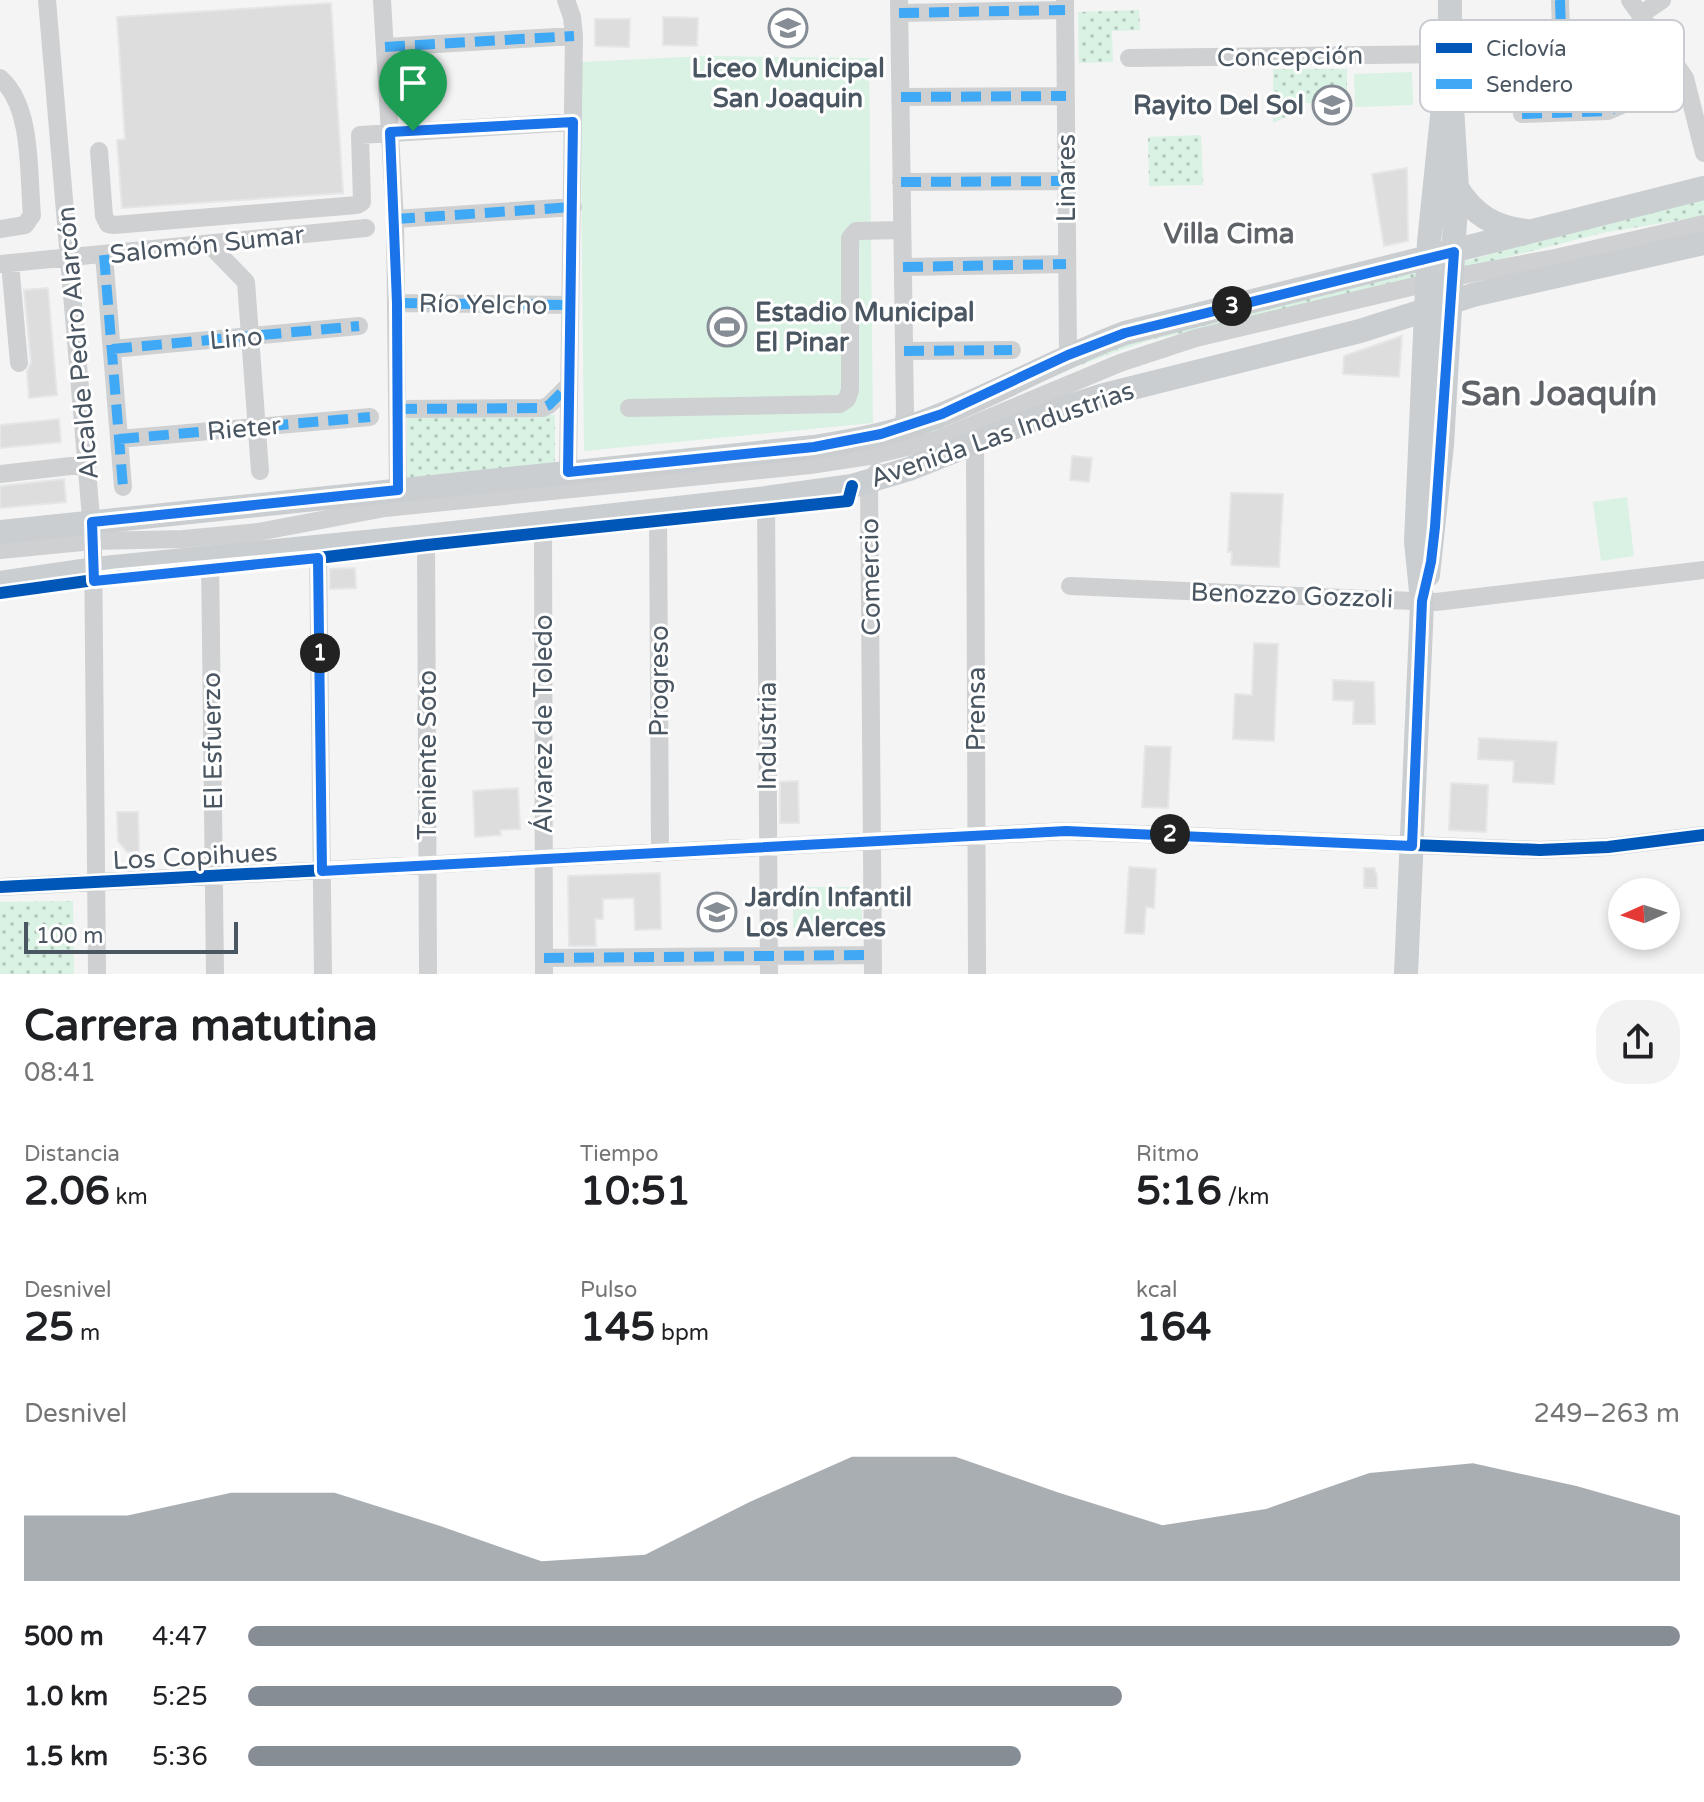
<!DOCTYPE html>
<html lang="es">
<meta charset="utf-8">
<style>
body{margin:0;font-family:"Varela Round",sans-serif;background:#f2f2f2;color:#202124;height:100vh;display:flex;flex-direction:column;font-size:30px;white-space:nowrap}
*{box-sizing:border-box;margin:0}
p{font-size:26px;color:#757577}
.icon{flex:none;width:44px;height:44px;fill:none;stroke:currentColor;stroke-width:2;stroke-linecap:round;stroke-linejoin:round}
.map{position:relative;height:974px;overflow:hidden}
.sheet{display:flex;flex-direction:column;background:#fff;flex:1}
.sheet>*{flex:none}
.needle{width:52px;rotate:267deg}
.tools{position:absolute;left:1608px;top:878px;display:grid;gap:16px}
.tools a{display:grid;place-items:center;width:72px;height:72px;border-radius:50%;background:#fff;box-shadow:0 4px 12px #0003;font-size:40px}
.scale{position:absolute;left:24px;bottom:20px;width:214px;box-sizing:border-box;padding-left:8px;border:4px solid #4a5661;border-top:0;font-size:22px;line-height:28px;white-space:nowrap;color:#4a5661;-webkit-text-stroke:6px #fff;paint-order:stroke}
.pin{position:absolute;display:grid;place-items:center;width:68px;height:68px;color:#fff;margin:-82px -34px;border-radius:50% 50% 50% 0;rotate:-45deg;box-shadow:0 0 8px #0007}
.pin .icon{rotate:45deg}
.km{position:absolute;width:40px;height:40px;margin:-20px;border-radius:50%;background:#222;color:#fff;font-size:22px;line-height:40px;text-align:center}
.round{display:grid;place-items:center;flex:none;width:84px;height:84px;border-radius:32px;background:#f2f2f2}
.headline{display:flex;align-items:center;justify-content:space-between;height:136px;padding:0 24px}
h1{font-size:44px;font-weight:700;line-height:60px}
.figures{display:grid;grid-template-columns:repeat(3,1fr);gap:12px;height:136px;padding:8px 24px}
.figures div{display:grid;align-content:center}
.figures b{font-size:40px;font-weight:700}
.figures small{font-size:22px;font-weight:400}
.figures p{font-size:22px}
.chart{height:224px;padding:16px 24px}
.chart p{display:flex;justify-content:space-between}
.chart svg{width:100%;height:144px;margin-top:8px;fill:#868d94;opacity:.7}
ul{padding:0 24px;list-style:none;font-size:26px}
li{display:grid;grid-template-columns:128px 96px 1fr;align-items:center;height:60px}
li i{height:20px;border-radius:10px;background:#868d94}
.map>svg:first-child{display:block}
.grass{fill:url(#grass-dots)}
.pitch{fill:#d9f2e3}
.building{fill:#ddddde;stroke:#e5e6e7;stroke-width:2}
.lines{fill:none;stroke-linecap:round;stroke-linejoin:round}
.minor{stroke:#ced0d2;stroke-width:18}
.major{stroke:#caced1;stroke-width:24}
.quiet{stroke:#3fa9f5;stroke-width:10;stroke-dasharray:20 10;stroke-linecap:butt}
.cycleway-casing{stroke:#fff;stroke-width:17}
.cycleway{stroke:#0057b8;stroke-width:12}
.route-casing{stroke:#fff;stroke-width:16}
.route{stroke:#1a73e8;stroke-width:10}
.labels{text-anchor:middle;stroke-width:6;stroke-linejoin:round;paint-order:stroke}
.street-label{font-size:26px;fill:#4a5661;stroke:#fff}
.poi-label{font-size:26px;font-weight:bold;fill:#4a5661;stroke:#fff;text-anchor:start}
.neighbourhood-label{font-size:28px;font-weight:bold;fill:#5f6368;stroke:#fff}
.district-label{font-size:34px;font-weight:bold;fill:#5f6368;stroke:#fff}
.key{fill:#fff;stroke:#c9ccd0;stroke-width:2}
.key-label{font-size:22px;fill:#4a5661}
</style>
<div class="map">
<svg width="1704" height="974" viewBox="0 0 1704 974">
<defs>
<pattern id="grass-dots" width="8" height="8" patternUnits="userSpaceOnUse" patternTransform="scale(2)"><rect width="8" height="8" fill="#d9f2e3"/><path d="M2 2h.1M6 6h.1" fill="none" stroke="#b2c7bb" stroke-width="1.8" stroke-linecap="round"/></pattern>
</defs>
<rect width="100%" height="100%" fill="#f4f4f4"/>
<path class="grass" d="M 1139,10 L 1140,30 L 1112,31 L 1113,62 L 1079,63 L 1078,12 Z
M 1273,69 L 1347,69 L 1347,103 L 1294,103 L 1294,113 L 1273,123 Z
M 1201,135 L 1203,185 L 1149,186 L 1148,137 Z
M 1704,194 L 1704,216 L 1602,233 L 1406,283 L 1151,340 C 1075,363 1003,400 931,433 L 926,428 L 1048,369 L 1183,324 L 1473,259 Z
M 555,415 L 555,464 L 407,485 L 407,416 Z
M 73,901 L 74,974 L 0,974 L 0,902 Z"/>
<path class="pitch" d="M 705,56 L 869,58 L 873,423 L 584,451 L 580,62 Z
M 1412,72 L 1413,105 L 1355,107 L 1354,74 Z
M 1627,497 L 1634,556 L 1601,561 L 1593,502 Z
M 793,887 L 862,887 L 862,928 L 793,928 Z"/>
<path class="building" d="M 331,3 L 343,193 L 122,208 L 117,140 L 125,139 L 117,17 Z
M 663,17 L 698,18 L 697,46 L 663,45 Z
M 595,19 L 630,19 L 629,47 L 595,46 Z
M 1407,168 L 1408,241 L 1384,246 L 1372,174 Z
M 48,288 L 57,395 L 29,398 L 27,372 L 31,362 L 24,290 Z
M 1402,336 L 1399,377 L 1343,374 L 1344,356 Z
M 59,419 L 61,442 L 0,448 L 0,425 Z
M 1072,456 L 1092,458 L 1089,482 L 1070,480 Z
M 64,479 L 66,502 L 0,508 L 0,486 Z
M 1231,493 L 1283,494 L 1279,567 L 1231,565 L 1232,552 L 1228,552 Z
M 355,568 L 356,588 L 330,589 L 330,569 Z
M 1254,643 L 1278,644 L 1274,741 L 1233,739 L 1235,694 L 1252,695 Z
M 1333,680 L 1374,682 L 1375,724 L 1353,724 L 1354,701 L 1333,700 Z
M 1479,738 L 1557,742 L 1554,784 L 1513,782 L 1514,761 L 1478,759 Z
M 1145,746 L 1171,747 L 1168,808 L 1142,807 Z
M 798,781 L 799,823 L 780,823 L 780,782 Z
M 1451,783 L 1488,785 L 1486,832 L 1449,830 Z
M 518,788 L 520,829 L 500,830 L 501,835 L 475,837 L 473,791 Z
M 117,812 L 138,812 L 139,852 L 127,852 L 118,841 Z
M 1129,867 L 1156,869 L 1154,908 L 1146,907 L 1144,934 L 1125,933 Z
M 1364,868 L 1374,868 L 1377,875 L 1377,888 L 1364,888 Z
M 660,873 L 661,929 L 635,930 L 634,898 L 603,899 L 603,919 L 595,919 L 596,946 L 569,946 L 568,876 Z"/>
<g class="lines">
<path class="minor" d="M 47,0 L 93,541 L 97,974
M 382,0 L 395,219 L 398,490
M 566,0 L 572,17 L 574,36 L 568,472
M 899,0 L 905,414 L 901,438
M 1065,0 L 1068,355
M 1560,0 C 1561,39 1562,91 1603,111
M 1630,0 L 1685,78 L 1704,153
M 899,13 L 1065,10
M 1640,15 L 1662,0
M 385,47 L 574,36
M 1129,58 L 1450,54
M 0,78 C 33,106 28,174 32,215 L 25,225 L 0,229
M 901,97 L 1066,96
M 1522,114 L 1608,111 L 1638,98 L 1681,72
M 99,151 L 104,216 L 108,224 L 114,225 L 357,205 L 362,202 L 360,135 L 573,122
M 901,182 L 1066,181
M 395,219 L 573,207
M 209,244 L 246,282 L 260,471
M 104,255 L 123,487
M 10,263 L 19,363
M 0,264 L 366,228
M 903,267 L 1066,264
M 397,303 L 570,305
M 112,349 L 359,326
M 904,351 L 1012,350
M 629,408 L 840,404 L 847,399 L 850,390 L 850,238 L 856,231 L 902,230
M 397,409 L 543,408 L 549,405 L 569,385
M 119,439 L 370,417
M 975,443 L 977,974
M 0,474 L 88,464
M 766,498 L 769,974
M 658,510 L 660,853
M 543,522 L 544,974
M 426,536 L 428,974
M 318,547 L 323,974
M 0,550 L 93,541 L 183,539 L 258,532 L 385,508 L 810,465 L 869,456 L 936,440 L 1120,363 L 1196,338 L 1453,277 L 1555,258 L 1704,224
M 210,557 L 215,974
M 1070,586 L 1436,602 L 1704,570
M 0,887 L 1066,831 L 1540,850 L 1608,847 L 1704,835
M 544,958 L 873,955
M 873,974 L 869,482 L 877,472"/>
<path class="major" d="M 1457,188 C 1474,215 1494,227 1526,231
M 0,532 L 814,447 C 852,441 891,434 928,420 C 995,395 1057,358 1125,333 L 1704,188
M 1428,575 L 1442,445 L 1457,188 L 1450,74 L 1450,0
M 0,583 L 94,569 L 426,536 L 766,498 L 852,486 L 909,469 L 1058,410 L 1104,395 L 1360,331 L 1473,295 L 1704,243
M 1406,974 L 1421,627 L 1422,601 L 1416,542 L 1429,242 L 1442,116 L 1450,74"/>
<path class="quiet" d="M 1560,0 C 1561,39 1562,91 1603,111
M 899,13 L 1065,10
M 385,47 L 574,36
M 901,97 L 1066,96
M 1522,114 L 1608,111 L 1638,98 L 1681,72
M 390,132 L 573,122
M 901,182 L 1066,181
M 395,219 L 573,207
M 104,255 L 123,487
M 903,267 L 1066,264
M 397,303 L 570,305
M 112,349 L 359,326
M 904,351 L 1012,350
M 397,409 L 543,408 L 549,405 L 569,385
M 119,439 L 370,417
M 544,958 L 873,955"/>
<g class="cycleway-casing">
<path id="cycleway" d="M 0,593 L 116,577 L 318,558 L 427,545 L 848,501 L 852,486
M 0,887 L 1066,831 L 1540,850 L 1608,847 L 1704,835"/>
</g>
<use href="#cycleway" class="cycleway"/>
</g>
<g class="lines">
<g class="route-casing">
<path id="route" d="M 573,122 L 568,472 L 814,447 L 881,434 L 942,414 L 1068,355 L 1125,333 L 1454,252 L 1435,527 L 1431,562 L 1422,601 L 1412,846 L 1066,831 L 322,871 L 318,558 L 94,581 L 92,522 L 398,490 L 397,303 L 390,132 Z"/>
</g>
<use href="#route" class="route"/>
</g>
<defs>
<g id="school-ring" transform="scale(2)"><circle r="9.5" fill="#fff" stroke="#868d94" stroke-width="1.5"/><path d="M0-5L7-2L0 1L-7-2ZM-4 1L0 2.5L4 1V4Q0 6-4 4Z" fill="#868d94"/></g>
<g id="stadium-ring" transform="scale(2)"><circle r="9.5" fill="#fff" stroke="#868d94" stroke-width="1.5"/><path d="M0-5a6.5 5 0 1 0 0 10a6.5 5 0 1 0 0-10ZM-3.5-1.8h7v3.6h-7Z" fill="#868d94"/></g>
</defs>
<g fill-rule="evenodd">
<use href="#school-ring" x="788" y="28"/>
<use href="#school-ring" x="1332" y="105"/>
<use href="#stadium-ring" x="727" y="327"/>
<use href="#school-ring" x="717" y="912"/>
</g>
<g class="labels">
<g class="street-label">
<text transform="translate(1290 56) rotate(-1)" y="9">Concepción</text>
<text transform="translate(1066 178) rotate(-90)" y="9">Linares</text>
<text transform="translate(207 244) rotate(-6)" y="9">Salomón Sumar</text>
<text transform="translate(483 304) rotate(1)" y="9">Río Yelcho</text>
<text transform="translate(236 338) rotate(-5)" y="9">Lino</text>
<text transform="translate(77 343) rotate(-95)" y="9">Alcalde Pedro Alarcón</text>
<text transform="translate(244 428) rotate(-5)" y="9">Rieter</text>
<text transform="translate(1002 434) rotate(-19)" y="9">Avenida Las Industrias</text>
<text transform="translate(870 577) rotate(-91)" y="9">Comercio</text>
<text transform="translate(1292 595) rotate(2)" y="9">Benozzo Gozzoli</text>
<text transform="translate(659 681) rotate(-90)" y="9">Progreso</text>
<text transform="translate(976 709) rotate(-90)" y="9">Prensa</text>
<text transform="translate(543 724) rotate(-90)" y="9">Álvarez de Toledo</text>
<text transform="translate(767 736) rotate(-90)" y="9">Industria</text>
<text transform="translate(212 741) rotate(-91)" y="9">El Esfuerzo</text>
<text transform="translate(427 755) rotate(-90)" y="9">Teniente Soto</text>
<text transform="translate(195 856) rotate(-3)" y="9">Los Copihues</text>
</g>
<g class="poi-label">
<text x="788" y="77" text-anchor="middle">Liceo Municipal<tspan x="788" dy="30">San Joaquin</tspan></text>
<text x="1304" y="114" text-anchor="end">Rayito Del Sol</text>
<text x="755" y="321">Estadio Municipal<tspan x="755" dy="30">El Pinar</tspan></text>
<text x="745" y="906">Jardín Infantil<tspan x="745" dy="30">Los Alerces</tspan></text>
</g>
<g class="neighbourhood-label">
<text x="1229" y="243">Villa Cima</text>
</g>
<g class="district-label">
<text x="1559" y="405">San Joaquín</text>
</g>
</g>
<rect x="1420" y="20" width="264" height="92" rx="12" class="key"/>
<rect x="1436" y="43" width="36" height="10" fill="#0057b8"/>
<rect x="1436" y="79" width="36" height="10" fill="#3fa9f5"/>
<g class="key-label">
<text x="1486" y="56">Ciclovía</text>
<text x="1486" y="92">Sendero</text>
</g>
</svg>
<div class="tools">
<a><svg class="needle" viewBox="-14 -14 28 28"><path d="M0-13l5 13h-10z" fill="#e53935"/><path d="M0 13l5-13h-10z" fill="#757577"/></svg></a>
</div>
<div class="scale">100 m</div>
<div class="pin" style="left:413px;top:131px;background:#1e9e55"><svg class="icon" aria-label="arrive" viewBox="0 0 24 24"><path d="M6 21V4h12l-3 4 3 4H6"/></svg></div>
<b class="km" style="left:320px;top:653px">1</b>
<b class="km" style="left:1170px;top:834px">2</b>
<b class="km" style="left:1232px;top:306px">3</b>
</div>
<section class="sheet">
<div class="headline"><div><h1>Carrera matutina</h1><p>08:41</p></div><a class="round"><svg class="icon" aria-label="share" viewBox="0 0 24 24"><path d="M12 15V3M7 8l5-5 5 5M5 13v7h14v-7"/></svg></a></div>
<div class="figures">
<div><p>Distancia</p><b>2.06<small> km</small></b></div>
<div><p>Tiempo</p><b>10:51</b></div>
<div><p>Ritmo</p><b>5:16<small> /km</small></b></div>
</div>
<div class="figures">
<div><p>Desnivel</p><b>25<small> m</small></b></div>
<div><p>Pulso</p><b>145<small> bpm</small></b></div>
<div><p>kcal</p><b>164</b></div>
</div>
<div class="chart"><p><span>Desnivel</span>249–263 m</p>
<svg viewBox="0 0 160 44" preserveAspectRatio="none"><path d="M0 44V24L10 24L20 17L30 17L40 27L50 38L60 36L70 20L80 6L90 6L100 17L110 27L120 22L130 11L140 8L150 15L160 24V44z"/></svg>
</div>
<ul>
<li><b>500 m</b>4:47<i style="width:100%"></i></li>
<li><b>1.0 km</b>5:25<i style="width:61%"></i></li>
<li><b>1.5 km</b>5:36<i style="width:54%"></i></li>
</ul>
</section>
